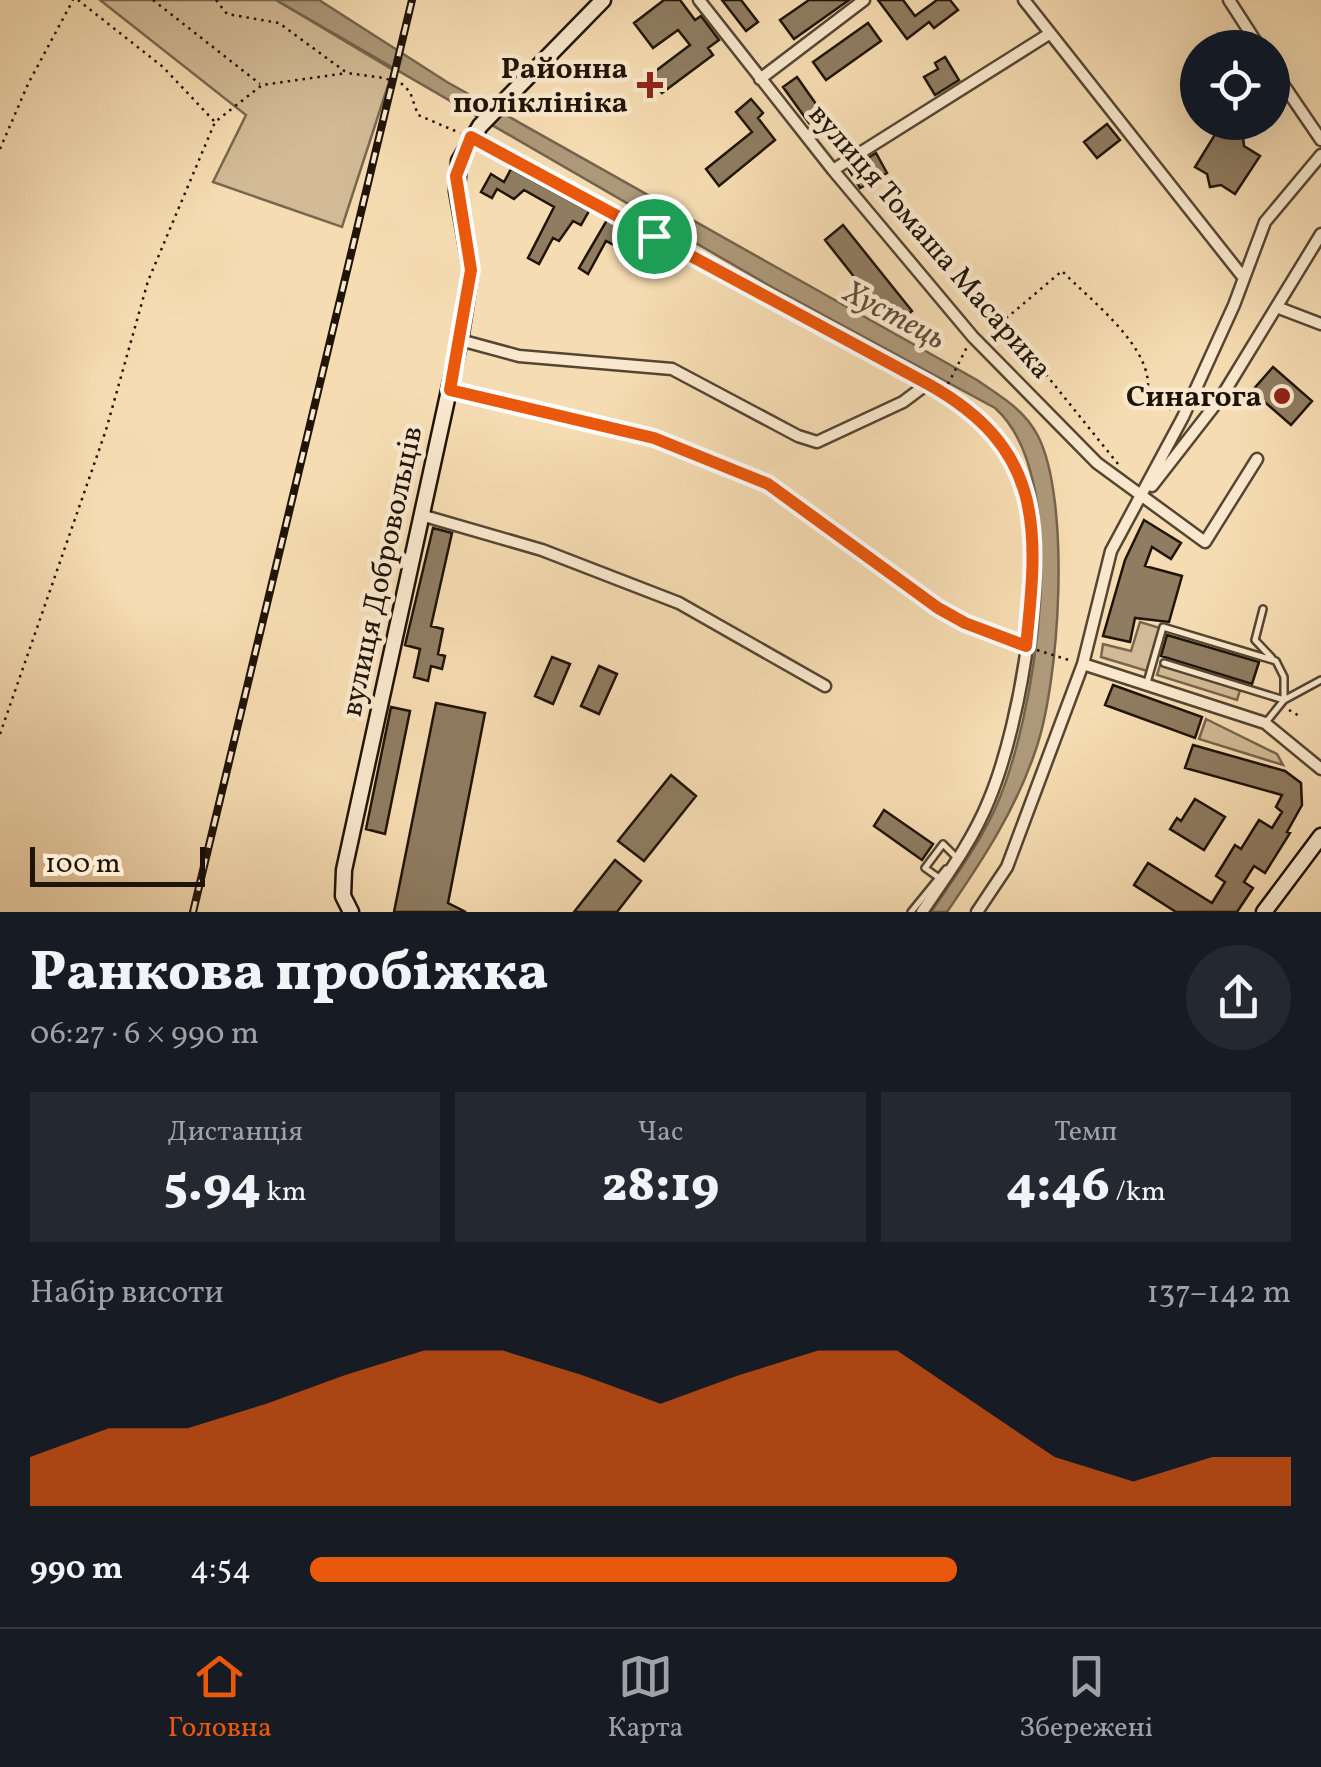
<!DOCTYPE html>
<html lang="uk">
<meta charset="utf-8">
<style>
body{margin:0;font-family:Vollkorn,serif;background:#242831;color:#f1f3f6;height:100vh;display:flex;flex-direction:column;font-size:38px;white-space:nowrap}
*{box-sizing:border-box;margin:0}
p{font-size:32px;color:#9ea1a6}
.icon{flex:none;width:55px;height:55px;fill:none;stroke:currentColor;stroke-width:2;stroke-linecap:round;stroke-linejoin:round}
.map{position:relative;height:912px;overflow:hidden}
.drawer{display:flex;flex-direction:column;background:#171b24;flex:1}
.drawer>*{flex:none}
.controls{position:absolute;left:1180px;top:30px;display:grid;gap:20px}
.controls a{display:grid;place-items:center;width:110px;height:110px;border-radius:50%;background:#171b24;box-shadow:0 10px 40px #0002;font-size:50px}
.scale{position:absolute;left:30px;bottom:25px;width:175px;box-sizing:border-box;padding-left:10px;border:5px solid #1f1409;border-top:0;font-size:28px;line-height:35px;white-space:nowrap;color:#1f1409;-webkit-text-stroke:8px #f9e8cd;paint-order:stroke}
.pin{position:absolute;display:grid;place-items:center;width:85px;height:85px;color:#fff;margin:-42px;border:5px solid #fff;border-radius:50%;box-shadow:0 2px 10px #0007}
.round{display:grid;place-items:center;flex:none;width:105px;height:105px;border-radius:52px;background:#242831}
.overview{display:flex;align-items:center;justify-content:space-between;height:170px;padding:0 30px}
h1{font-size:55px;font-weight:800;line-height:75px}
.stats{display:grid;grid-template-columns:repeat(3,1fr);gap:15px;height:170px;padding:10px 30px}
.stats div{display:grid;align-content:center;border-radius:0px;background:#242831;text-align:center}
.stats b{font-size:50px;font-weight:800}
.stats small{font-size:28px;font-weight:400}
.stats p{font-size:28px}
.chart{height:280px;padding:20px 30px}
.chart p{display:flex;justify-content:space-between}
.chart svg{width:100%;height:180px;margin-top:10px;fill:#ea580c;opacity:.7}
ul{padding:0 30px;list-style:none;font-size:32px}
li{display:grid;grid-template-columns:160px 120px 1fr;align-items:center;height:75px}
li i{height:25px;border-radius:12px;background:#ea580c}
.dock{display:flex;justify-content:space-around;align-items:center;height:140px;border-top:2px solid #363941;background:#171b24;font-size:28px;color:#9ea1a6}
.dock a{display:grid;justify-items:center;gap:5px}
.dock .selected{color:#ea580c}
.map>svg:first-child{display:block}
.green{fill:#d1ba95;stroke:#78674f;stroke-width:2.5}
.water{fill:#ad9879;stroke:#74634c;stroke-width:2.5}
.building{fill:#8f7c61;stroke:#1f1409;stroke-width:2.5}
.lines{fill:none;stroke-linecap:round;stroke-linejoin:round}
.lane-casing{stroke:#554633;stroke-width:10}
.street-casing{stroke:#554633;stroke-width:15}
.secondary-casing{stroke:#1f1409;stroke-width:19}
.path{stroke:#1f1409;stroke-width:2.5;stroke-dasharray:2.5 5;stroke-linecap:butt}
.lane{stroke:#f9e8cd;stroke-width:5}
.street{stroke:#f9e8cd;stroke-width:10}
.secondary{stroke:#f9e8cd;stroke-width:14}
.rail-casing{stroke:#1f1409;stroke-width:8}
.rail{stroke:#f9e8cd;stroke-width:4;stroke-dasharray:11;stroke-linecap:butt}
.route-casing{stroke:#fff;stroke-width:20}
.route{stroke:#ea580c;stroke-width:12}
.poi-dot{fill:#8f2418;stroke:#f9e8cd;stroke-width:4}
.labels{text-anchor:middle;stroke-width:9;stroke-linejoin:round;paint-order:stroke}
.poi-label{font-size:30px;font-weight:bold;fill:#1f1409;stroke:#f9e8cd;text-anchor:end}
.street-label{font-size:30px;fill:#1f1409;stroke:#f9e8cd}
.water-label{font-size:32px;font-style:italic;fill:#5f4f3b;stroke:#f9e8cd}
</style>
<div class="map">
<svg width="1321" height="912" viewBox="0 0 1321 912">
<rect width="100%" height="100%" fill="#f6dcb2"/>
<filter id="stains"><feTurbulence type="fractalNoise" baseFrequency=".002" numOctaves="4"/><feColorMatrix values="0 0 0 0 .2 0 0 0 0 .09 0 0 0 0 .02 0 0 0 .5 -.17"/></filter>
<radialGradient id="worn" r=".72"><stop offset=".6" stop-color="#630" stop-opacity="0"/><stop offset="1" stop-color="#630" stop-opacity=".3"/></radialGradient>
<path class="green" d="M 100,0 L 276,0 L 393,70 L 342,227 L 213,182 L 246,115 Z
M 1140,622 L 1160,628 L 1147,671 L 1101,657 L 1103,644 L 1131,651 Z
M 1160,665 L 1240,690 L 1237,700 L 1157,675 Z
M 1206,719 L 1277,754 L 1283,765 L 1199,739 Z"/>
<path class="water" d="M 276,0 L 319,0 L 447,82 L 977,380 C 1001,397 1024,409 1038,436 C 1071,501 1060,683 1035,752 C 1015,811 982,861 947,912 L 931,912 C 954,878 978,846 995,809 C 1035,721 1075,479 995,408 L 770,286 Z"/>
<path class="building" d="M 664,0 L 680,0 L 695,20 L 701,16 L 719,40 L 708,48 L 713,55 L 662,93 L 649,76 L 690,45 L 678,30 L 653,48 L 634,23 Z
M 722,0 L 741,0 L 758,22 L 746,31 Z
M 809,0 L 849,0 L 794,39 L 780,20 Z
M 878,0 L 903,0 L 915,16 L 937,0 L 950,0 L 958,10 L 934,28 L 929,22 L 907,39 Z
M 868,23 L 881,41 L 826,80 L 813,62 Z
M 945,57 L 959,80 L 935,95 L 924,77 L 938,69 L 935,63 Z
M 797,77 L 823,114 L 809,123 L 783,87 Z
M 751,99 L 763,113 L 758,118 L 775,140 L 719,186 L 706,169 L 752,132 L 736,112 Z
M 1107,124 L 1120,140 L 1097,158 L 1084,142 Z
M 1219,128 L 1232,137 L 1238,133 L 1243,137 L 1244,146 L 1260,156 L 1235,194 L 1221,185 L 1210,187 L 1207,174 L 1195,167 Z
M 876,153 L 887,173 L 860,188 L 849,170 Z
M 511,169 L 589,211 L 581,225 L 573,221 L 559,241 L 553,238 L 539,264 L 528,258 L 554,207 L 524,190 L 514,199 L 497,189 L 492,198 L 481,192 L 491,174 L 504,182 Z
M 607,220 L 623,229 L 614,245 L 606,241 L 588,274 L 579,268 Z
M 843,225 L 912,311 L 893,326 L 825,240 Z
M 1273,367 L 1312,401 L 1291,425 L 1252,391 Z
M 1144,520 L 1181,543 L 1171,559 L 1152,547 L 1145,566 L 1182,576 L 1169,622 L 1135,618 L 1130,642 L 1103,636 L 1125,560 Z
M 433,528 L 452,533 L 431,626 L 443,629 L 438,654 L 445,656 L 442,669 L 431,666 L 428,681 L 414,677 L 420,649 L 405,645 Z
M 1167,635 L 1259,662 L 1252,684 L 1161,656 Z
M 552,657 L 570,664 L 553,704 L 535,696 Z
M 599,666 L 617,674 L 599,714 L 581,706 Z
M 1113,685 L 1202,717 L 1195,738 L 1105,705 Z
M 436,703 L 485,713 L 448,903 L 466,912 L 394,912 Z
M 391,707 L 410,711 L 385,834 L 366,829 Z
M 1193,745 L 1285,771 L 1301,783 L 1302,805 L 1287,832 L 1290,833 L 1265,873 L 1254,866 L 1244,882 L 1253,888 L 1237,912 L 1176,912 L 1134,885 L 1148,863 L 1212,903 L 1225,882 L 1216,876 L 1235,845 L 1241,849 L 1259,820 L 1272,828 L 1282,812 L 1276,807 L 1282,795 L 1185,768 Z
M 671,775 L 696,796 L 644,861 L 618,841 Z
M 1195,799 L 1225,817 L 1204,850 L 1170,829 L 1177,818 L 1181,821 Z
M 884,810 L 933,844 L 922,860 L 874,826 Z
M 615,860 L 641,881 L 617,912 L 574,912 Z"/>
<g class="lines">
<g class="lane-casing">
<path id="lane" d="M 1263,609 L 1255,640 L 1272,658
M 1146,686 L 1163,627 L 1276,661 L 1284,677 L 1284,700 L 1164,663
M 1267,721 L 1284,700 L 1321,680
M 942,880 L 925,868 L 943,844 L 956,857
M 911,912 L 946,869"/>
</g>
<g class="street-casing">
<path id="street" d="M 699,0 L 833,170 L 973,337 L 1097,463 L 1205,542 L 1257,459
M 1024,0 L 1243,277
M 1229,0 L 1260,48
M 1272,68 L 1321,140
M 760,79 L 864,0
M 471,137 L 943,393 C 973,414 1001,435 1017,469 C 1053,547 1021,723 989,800 C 973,840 946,877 922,912
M 833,170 L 1049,34
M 1279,308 L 1321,324
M 460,340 L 519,356 L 672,369 L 798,436 L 817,442 L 903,402 L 927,384
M 450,390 L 654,438 L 768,484 L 938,608 L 982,630 L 1026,646
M 1152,486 L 1222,396 L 1321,234
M 421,515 L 542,550 L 679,603 L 825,686
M 1083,664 L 1265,723 L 1321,769
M 977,912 L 1007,867 L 1083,664 L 1111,551 L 1183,417 L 1234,305 L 1265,222 L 1321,155"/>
</g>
<g class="secondary-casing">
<path id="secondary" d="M 351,912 L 343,896 L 344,870 L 460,340 L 471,270 L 457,191 L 459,161 L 480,126 L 603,0
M 1264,912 L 1321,836"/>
</g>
<path class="path" d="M 78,0 L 163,67 L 214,121
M 153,0 L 260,84
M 216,0 L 227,14 L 279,23 L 347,73 L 384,78 L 402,84 L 410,92 L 418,115 L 460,133
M 0,149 L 28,84 L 73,0
M 948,384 L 967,347
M 1118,464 L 1003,321 L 1062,271 C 1090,300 1157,350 1147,394 L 1171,410
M 1037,650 L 1072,661
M 1289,710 L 1301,717
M 0,734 L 106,430 L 148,281 L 215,122 L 262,85 L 347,73"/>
<use href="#lane" class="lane"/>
<use href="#street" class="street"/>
<use href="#secondary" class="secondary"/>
<g class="rail-casing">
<path id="rail" d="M 193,912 L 412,0"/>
</g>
<use href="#rail" class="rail"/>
</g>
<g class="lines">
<g class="route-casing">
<path id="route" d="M 471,137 L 928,384 C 1044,449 1039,527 1026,646 L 965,623 L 938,608 L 768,484 L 654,438 L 450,390 L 471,270 L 456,176 Z"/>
</g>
<use href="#route" class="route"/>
</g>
<g class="poi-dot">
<path d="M645 70h10v10h10v10h-10v10h-10v-10h-10v-10h10z"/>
<circle cx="1282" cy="396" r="10"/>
</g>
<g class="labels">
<g class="poi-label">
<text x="628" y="78">Районна<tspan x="628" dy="34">поліклініка</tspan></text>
<text x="1262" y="406">Синагога</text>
</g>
<g class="street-label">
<text transform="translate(931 241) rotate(49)" y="10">вулиця Томаша Масарика</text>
<text transform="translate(381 571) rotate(-78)" y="10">вулиця Добровольців</text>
</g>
<g class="water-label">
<text transform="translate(895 314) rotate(28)" y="11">Хустець</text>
</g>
</g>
<rect width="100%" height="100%" filter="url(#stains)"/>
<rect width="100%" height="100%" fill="url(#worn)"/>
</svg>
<div class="controls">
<a><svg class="icon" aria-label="locate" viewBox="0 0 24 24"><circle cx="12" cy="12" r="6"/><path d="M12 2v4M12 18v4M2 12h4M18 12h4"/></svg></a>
</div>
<div class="scale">100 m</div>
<div class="pin" style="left:654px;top:236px;background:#1e9e55"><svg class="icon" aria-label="arrive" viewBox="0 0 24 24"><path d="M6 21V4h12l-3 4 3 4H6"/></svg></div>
</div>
<section class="drawer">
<div class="overview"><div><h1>Ранкова пробіжка</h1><p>06:27 · 6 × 990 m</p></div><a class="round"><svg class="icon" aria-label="share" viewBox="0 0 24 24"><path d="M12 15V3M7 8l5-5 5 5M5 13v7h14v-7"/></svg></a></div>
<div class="stats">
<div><p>Дистанція</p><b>5.94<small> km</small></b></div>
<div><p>Час</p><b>28:19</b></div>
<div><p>Темп</p><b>4:46<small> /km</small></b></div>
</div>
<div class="chart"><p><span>Набір висоти</span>137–142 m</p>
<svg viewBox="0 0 160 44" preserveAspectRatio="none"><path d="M0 44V32L10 25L20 25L30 19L40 12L50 6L60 6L70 12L80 19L90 12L100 6L110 6L120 19L130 32L140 38L150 32L160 32V44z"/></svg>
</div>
<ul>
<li><b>990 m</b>4:54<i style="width:66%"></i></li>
</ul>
</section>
<nav class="dock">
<a class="selected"><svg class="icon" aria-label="home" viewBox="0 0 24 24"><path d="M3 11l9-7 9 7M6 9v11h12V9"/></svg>Головна</a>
<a><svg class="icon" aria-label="map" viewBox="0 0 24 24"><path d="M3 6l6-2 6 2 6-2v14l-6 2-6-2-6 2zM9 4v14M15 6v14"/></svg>Карта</a>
<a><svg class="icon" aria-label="saved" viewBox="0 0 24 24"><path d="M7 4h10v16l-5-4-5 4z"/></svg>Збережені</a>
</nav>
